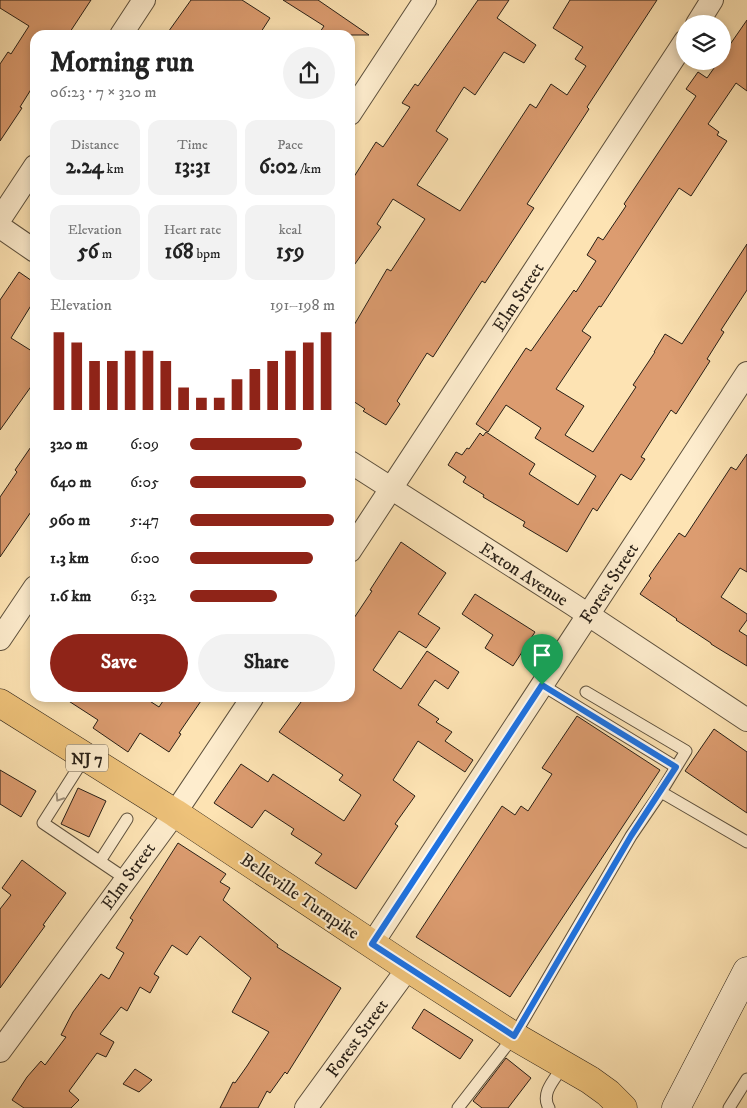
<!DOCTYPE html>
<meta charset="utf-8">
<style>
body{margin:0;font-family:"IM FELL DW Pica",serif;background:#f2f2f2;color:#222;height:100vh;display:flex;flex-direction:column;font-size:19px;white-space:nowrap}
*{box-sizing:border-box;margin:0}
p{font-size:16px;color:#767676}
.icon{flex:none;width:28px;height:28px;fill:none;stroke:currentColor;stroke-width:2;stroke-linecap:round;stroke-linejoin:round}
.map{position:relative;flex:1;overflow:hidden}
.details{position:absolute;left:30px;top:30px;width:325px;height:672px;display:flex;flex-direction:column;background:#fff;border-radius:15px;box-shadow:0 2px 8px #0003}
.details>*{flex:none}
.buttons{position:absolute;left:676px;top:15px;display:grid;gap:10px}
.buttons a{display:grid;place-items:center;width:55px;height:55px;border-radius:50%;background:#fff;box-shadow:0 2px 8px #0003;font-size:25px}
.pin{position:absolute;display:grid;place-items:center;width:42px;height:42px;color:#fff;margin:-51px -21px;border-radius:50% 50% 50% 0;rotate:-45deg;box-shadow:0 0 5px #0007}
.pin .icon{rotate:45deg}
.round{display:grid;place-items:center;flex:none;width:52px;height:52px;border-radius:26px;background:#f2f2f2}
.headline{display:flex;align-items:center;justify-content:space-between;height:85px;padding:0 20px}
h1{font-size:28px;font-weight:700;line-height:38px}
.stats{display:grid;grid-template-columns:repeat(3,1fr);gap:8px;height:85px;padding:5px 20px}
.stats div{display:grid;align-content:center;border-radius:12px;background:#f2f2f2;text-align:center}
.stats b{font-size:21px;font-weight:700}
.stats small{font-size:14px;font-weight:400}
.stats p{font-size:14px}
.chart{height:140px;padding:10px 20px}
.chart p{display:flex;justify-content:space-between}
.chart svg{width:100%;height:90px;margin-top:5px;stroke:#8f2418;stroke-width:6}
.button{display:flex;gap:10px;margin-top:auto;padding:10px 20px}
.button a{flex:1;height:58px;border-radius:30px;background:#8f2418;color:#fff;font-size:20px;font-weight:700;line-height:58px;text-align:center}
.button a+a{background:#f2f2f2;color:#222}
ul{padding:0 20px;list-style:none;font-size:16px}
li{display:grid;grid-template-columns:80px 60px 1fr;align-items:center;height:38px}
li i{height:12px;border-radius:6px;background:#8f2418}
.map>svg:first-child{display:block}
.building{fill:#dc9c70;stroke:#281f16}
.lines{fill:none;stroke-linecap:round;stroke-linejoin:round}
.lane-casing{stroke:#5d503d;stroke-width:13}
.street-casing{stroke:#5d503d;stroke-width:24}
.secondary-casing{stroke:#281f16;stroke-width:29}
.primary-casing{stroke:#281f16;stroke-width:29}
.lane{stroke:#feedce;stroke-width:11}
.street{stroke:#feedce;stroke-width:22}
.secondary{stroke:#feedce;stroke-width:28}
.primary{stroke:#eec27a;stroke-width:28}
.oneway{stroke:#9e907b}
.route-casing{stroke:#fff;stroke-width:10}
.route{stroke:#1a73e8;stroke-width:6}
.labels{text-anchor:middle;stroke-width:4;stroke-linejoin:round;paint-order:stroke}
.shield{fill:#feedce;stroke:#685d4d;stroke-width:1}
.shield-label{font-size:16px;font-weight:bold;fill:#281f16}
.street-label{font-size:18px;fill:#281f16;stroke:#feedce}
</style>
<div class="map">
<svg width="747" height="1108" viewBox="0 0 747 1108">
<rect width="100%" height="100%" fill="#fde3b3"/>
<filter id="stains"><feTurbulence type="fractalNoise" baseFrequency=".004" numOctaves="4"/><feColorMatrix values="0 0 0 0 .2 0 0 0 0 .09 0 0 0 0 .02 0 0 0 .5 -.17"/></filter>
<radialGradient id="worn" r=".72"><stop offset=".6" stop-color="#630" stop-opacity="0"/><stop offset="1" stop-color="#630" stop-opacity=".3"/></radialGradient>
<path class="building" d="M 0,0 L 91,0 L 68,35 L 35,35 L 35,83 L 20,107 L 22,108 L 0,141 L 0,64 L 8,52 L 11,54 L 29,26 L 0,8 Z
M 191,0 L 242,0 L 270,18 L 259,35 L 166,35 Z
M 283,0 L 318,0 L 369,35 L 318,35 L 324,26 Z
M 478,0 L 509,0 L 497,18 L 536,45 L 524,63 L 504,52 L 475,95 L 464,87 L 436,131 L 448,139 L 417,185 L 460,211 L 530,104 L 536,108 L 551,84 L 567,95 L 586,66 L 575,59 L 583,47 L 553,28 L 570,0 L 657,0 L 587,107 L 589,109 L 527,204 L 534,208 L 485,283 L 482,281 L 471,298 L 433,357 L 427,353 L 397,401 L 400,404 L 386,425 L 363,411 L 365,409 L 350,399 L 350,332 L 387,269 L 391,271 L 425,219 L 393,199 L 377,224 L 381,227 L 350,271 L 350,183 L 376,142 L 383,147 L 410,107 L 402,103 L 415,84 L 418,86 Z
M 747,20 L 747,91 L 736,83 L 708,124 L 719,132 L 717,135 L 727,141 L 691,196 L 679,188 L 601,307 L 599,306 L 582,331 L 591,337 L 556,389 L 584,406 L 565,435 L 593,452 L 636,387 L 633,385 L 655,352 L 654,352 L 665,334 L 682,344 L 747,244 L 747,290 L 721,330 L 724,332 L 707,359 L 710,361 L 676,414 L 671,410 L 641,457 L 645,459 L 631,480 L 621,474 L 597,511 L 593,508 L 567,552 L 523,526 L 525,522 L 483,497 L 484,495 L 463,482 L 466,477 L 448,465 L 456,452 L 462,455 L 467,448 L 469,449 L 480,433 L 483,436 L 486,432 L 535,464 L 529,474 L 578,505 L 596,476 L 535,438 L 541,428 L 506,405 L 488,432 L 476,424 L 526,348 L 531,351 L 574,290 L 576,292 L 596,261 L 587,255 L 598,237 L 603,240 L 626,206 L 624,204 L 696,96 L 686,89 L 698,72 L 707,78 L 719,61 L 722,61 L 722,56 Z
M 19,272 L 35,283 L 35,299 L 11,338 L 35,353 L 35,381 L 0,430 L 0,300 Z
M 35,441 L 35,506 L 0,557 L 0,497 L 17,472 L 15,470 Z
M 747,454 L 747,572 L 740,568 L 721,597 L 747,614 L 747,620 L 739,631 L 747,636 L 747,666 L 711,644 L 711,643 L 676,620 L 677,619 L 640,594 L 651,578 L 649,576 L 679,533 L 685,537 L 731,467 L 736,470 Z
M 401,542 L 446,573 L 418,614 L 440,628 L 426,648 L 399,631 L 373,670 L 401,689 L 427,651 L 459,672 L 448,689 L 435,680 L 418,705 L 439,719 L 436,722 L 452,732 L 445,741 L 473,760 L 465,772 L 418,741 L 393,780 L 415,796 L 395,824 L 398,826 L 356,889 L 315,863 L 322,854 L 291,834 L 294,829 L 265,810 L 252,828 L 214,803 L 241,764 L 268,782 L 273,774 L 344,821 L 361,795 L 339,780 L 343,775 L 279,732 L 304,698 L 350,698 L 350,624 L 372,591 L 370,590 Z
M 475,594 L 535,632 L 513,666 L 485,648 L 493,635 L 462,614 Z
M 64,698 L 145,698 L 159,707 L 165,698 L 203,698 L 179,733 L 181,734 L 169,752 L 140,733 L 128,752 L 93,728 L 98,720 Z
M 577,716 L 660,770 L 510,997 L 416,937 L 502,806 L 515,815 L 521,806 L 528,811 L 552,774 L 542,768 Z
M 714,729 L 747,752 L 747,813 L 685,771 Z
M 0,770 L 36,791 L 21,817 L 0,804 Z
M 78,788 L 106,801 L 89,837 L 61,824 Z
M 178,843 L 226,874 L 220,882 L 230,888 L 223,900 L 278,945 L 277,947 L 341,988 L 287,1074 L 285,1072 L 270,1093 L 267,1091 L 258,1108 L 220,1108 L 233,1082 L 235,1083 L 247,1066 L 269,1032 L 232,1012 L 251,978 L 200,936 L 187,955 L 172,945 L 154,974 L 159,977 L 150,993 L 140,987 L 127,1011 L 121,1007 L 100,1034 L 114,1042 L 106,1057 L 97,1053 L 69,1091 L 79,1100 L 71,1108 L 24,1108 L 12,1100 L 27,1077 L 41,1061 L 45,1065 L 66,1037 L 61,1035 L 73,1012 L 101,974 L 109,979 L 124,953 L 116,948 L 133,920 L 130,918 Z
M 22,860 L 66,893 L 43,925 L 45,926 L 0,988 L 0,909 L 11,895 L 2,888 Z
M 424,1009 L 473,1040 L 460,1059 L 412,1028 Z
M 506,1058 L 531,1078 L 508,1108 L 482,1108 L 473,1101 Z
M 135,1069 L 152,1080 L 139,1092 L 123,1084 Z"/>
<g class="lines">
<g class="lane-casing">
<path id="lane" d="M 542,685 L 676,767
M 586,692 L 686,751 L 661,792 L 747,842
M 85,757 L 43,823 L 126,879
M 100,861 L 127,819
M 458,1108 L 514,1036 L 631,836 L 661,792
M 549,1108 C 540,1093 555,1079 564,1065
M 729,1108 L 747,1079"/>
</g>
<g class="street-casing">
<path id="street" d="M 697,24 L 712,0
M 121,35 L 144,0
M 350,114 L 425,0
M 0,219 L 35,166
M 0,227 L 35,251
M 350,462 L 572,604 L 747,720
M 350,551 L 685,41
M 0,639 L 35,587
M 372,944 L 747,373
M 0,1051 L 175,813 L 252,698
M 306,1108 L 408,968"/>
</g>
<g class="secondary-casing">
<path id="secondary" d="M 676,1108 L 747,971"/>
</g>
<g class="primary-casing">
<path id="primary" d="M 0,703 L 175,813 L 408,968 L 514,1036 L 590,1080 L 608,1093 L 623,1108"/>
</g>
<use href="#lane" class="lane"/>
<use href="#street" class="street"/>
<use href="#secondary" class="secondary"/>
<use href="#primary" class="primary"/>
</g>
<defs><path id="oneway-chevron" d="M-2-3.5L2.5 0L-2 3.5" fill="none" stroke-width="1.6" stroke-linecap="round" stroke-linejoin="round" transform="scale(1.25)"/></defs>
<use class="oneway" href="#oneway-chevron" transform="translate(59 798) rotate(123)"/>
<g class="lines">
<g class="route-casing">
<path id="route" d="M 542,685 L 676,767 L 631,836 L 514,1036 L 372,944 Z"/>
</g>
<use href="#route" class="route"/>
</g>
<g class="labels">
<rect class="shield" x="66" y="744.5" width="42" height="27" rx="4"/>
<g class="shield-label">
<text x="87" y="764">NJ 7</text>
</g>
<g class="street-label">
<text transform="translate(518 297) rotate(-57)" y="6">Elm Street</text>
<text transform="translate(524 574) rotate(33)" y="6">Exton Avenue</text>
<text transform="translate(609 583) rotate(-57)" y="6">Forest Street</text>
<text transform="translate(128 876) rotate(-54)" y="6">Elm Street</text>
<text transform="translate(300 896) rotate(34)" y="6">Belleville Turnpike</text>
<text transform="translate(357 1038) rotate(-54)" y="6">Forest Street</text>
</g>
</g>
<rect width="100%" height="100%" filter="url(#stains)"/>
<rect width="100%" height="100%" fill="url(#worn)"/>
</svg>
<div class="buttons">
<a><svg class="icon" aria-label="layers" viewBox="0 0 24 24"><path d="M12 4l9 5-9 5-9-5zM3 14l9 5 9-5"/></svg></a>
</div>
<div class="pin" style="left:542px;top:685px;background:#1e9e55"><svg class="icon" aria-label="arrive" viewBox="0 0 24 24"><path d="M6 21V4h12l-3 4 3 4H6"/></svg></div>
<section class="details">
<div class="headline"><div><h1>Morning run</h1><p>06:23 · 7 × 320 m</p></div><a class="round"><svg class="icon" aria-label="share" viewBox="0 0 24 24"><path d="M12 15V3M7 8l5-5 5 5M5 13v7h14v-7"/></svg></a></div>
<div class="stats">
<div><p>Distance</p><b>2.24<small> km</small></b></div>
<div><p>Time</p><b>13:31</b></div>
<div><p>Pace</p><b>6:02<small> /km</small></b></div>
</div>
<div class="stats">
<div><p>Elevation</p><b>56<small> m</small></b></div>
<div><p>Heart rate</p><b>168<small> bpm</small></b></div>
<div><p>kcal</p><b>159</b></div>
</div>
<div class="chart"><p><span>Elevation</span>191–198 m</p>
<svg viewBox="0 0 160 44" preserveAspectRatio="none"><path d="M5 44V6M15 44V11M25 44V20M35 44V20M45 44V15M55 44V15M65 44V20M75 44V33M85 44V38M95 44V38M105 44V29M115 44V24M125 44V20M135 44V15M145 44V11M155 44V6"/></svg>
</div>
<ul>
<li><b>320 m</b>6:09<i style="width:77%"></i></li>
<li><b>640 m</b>6:05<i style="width:80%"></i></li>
<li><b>960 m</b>5:47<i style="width:99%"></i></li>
<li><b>1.3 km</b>6:00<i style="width:85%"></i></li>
<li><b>1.6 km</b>6:32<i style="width:60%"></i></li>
</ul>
<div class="button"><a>Save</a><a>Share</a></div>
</section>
</div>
